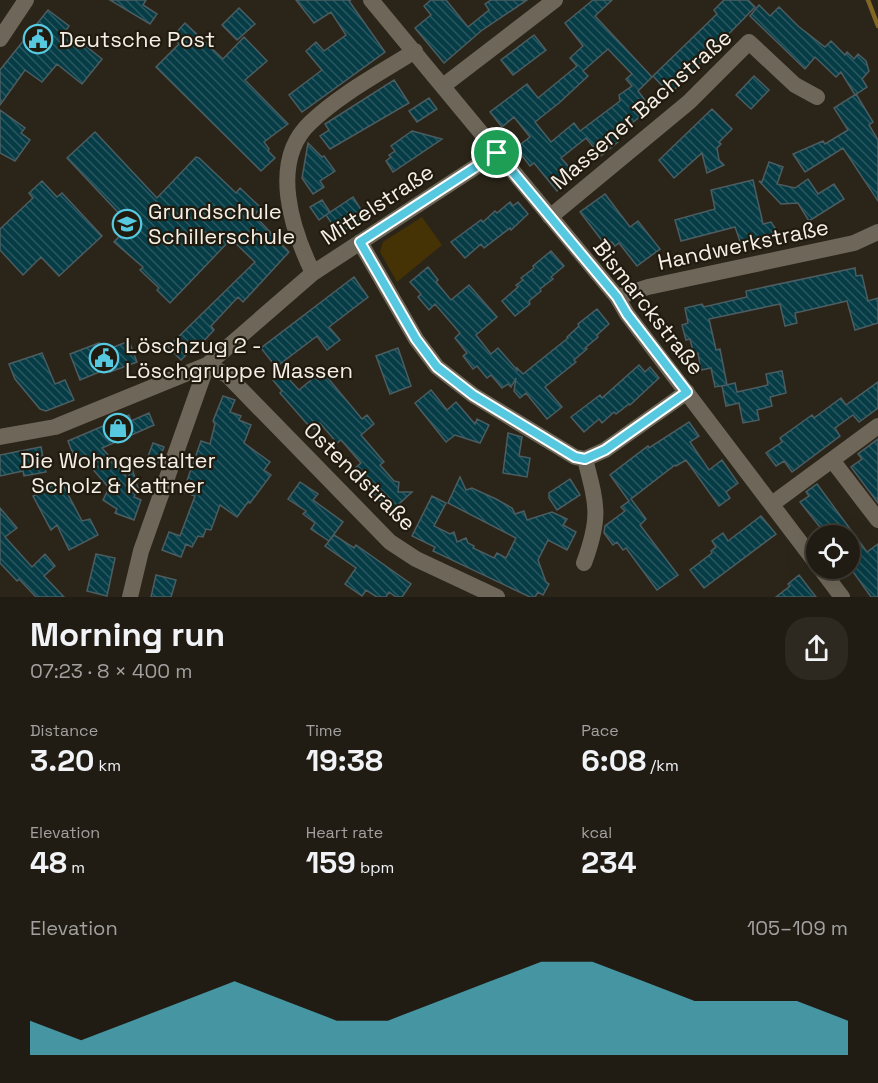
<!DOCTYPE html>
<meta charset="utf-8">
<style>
body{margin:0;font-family:"Space Grotesk",sans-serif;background:#2d2921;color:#f1f3f6;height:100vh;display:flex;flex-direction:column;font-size:22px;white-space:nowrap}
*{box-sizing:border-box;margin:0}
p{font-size:20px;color:#a2a1a0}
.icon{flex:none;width:33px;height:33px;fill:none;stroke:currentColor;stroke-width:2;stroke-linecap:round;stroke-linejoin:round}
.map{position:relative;height:597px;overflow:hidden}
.details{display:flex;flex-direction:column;background:#201c13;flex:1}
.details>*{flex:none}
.tools{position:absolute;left:806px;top:525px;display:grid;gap:12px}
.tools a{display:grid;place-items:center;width:54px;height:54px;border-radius:50%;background:#201c13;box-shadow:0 6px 24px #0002,0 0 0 2px #3d3a33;font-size:30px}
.pin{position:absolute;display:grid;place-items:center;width:51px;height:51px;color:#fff;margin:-26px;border:3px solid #fff;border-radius:50%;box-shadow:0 2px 6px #0007}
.round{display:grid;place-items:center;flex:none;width:63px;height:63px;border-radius:24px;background:#2d2921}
.overview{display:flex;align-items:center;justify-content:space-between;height:102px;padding:0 30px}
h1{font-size:33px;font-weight:800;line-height:45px}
.figures{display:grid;grid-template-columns:repeat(3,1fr);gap:9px;height:102px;padding:6px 30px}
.figures div{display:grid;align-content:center}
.figures b{font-size:30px;font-weight:800}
.figures small{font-size:16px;font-weight:400}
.figures p{font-size:16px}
.chart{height:168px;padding:12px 30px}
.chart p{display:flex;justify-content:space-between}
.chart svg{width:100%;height:108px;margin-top:6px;fill:#56c9e1;opacity:.7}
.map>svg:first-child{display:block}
.green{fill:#453205}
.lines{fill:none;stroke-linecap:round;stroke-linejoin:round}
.stream{stroke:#836524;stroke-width:4.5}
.building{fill:url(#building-back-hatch);stroke:#4c5d62;stroke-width:1.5;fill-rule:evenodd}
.minor{stroke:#6e6759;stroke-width:16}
.secondary{stroke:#6e6759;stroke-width:16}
.route-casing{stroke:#fff;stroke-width:12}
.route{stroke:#56c9e1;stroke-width:8}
.labels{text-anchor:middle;stroke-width:4.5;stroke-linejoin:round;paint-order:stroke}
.poi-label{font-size:22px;fill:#f4f0e8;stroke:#211b0f;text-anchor:start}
.street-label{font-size:22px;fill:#f4f0e8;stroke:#211b0f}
</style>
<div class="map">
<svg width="878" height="597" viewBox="0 0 878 597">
<defs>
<pattern id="building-back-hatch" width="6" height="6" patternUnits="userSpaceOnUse" patternTransform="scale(1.5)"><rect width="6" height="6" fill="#063c45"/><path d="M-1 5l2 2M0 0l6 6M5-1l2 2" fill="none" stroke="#2b5860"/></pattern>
</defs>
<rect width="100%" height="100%" fill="#2b2519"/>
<path class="green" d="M 422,217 L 442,245 L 397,282 L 380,252 L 383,242 Z"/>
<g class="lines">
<path class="stream" d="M 868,0 L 878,26"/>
</g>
<path class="building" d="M 110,0 L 146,0 L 143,5 L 157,14 L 150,24 Z
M 296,0 L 351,0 L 349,1 L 385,52 L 302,112 L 289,95 L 322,70 L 306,51 L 316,42 L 324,51 L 346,35 L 331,12 L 314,23 Z
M 431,0 L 446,0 L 468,27 L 489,10 L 485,4 L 491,0 L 527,0 L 481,31 L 444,63 L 415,28 L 431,15 L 424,6 Z
M 593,0 L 612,0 L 595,16 L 652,77 L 638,91 L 651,108 L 614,137 L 618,142 L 601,156 L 586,138 L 561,158 L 576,175 L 557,191 L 534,163 L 530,166 L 516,148 L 530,137 L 514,117 L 502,127 L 490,112 L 527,84 L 538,98 L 577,66 L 570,58 L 583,46 L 565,23 ZM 608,49 L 632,74 L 626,79 L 632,86 L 619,95 L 620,101 L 580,131 L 574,123 L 551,142 L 535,122 L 559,103 L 588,76 L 583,71 Z
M 724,0 L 748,0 L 755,7 L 670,94 L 653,76 L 717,14 L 714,10 Z
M 759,5 L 770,16 L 779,7 L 798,26 L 825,47 L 831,41 L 845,55 L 847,52 L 854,59 L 858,54 L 866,61 L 869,71 L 862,79 L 867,87 L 855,95 L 841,72 L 836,77 L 815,57 L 805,69 L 750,16 Z
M 239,8 L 255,24 L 237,40 L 222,25 Z
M 48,10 L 69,26 L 66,30 L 102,59 L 82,84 L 57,64 L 42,82 L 25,70 L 0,105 L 0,70 Z
M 185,23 L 223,59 L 244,37 L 267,61 L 245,80 L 288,124 L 264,142 L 269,149 L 268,151 L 275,158 L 261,171 L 156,67 L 179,44 L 172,37 Z
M 534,35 L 546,50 L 513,75 L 501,60 Z
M 754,76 L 769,90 L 751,109 L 736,95 Z
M 394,80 L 409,103 L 330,149 L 320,136 L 329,130 L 325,124 Z
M 856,94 L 873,122 L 869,125 L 878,140 L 878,201 L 843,148 L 805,172 L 793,154 L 823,141 L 825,144 L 848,130 L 834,108 Z
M 429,98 L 437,109 L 417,122 L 409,111 Z
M 712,109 L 732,129 L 719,142 L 721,144 L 717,148 L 719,160 L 724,165 L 707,173 L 702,153 L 674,178 L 659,160 Z
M 0,110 L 25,128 L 21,133 L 30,140 L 15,161 L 0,153 Z
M 412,131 L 442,139 L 393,172 L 386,161 L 391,157 L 389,155 L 395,151 L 391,146 Z
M 95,132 L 157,198 L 196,157 L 199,158 L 236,193 L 240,188 L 261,208 L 254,215 L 289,252 L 243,302 L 238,297 L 211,326 L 214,330 L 200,345 L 198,343 L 181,360 L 168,347 L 255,262 L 231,239 L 170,303 L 157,290 L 159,288 L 140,270 L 143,267 L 114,242 L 130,225 L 67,158 Z
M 308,143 L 322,157 L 324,156 L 335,171 L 320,181 L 324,187 L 313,194 L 302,178 Z
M 769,162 L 783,167 L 777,184 L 795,188 L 808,179 L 818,194 L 834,184 L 844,199 L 809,221 L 798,203 L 781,204 L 759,181 L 762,182 Z
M 753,180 L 763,224 L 771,222 L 779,234 L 741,244 L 735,227 L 681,241 L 675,220 L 715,209 L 711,190 Z
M 42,181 L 57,197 L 62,193 L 102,236 L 59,276 L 41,257 L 23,275 L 0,250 L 0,229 L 33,198 L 29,193 Z
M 605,194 L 630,227 L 638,221 L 660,249 L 637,266 L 619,243 L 615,246 L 612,242 L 607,247 L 580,212 Z
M 353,197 L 365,216 L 339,234 L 326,215 Z
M 322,200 L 330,212 L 319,220 L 310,207 Z
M 510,202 L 513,206 L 518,202 L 528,214 L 511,230 L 510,228 L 484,248 L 481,244 L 465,258 L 451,242 L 481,220 L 483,222 L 495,211 L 497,213 Z
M 551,251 L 564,266 L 551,277 L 553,279 L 540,289 L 541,291 L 529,301 L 530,304 L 515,316 L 502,301 L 518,287 L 516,285 L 523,280 L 521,278 L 534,268 L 533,266 Z
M 428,267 L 438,280 L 436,282 L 451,300 L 469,285 L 497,317 L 476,335 L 491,354 L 498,348 L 517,370 L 517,368 L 523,374 L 568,338 L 567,337 L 579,326 L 578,324 L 597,309 L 609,324 L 597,335 L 598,337 L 585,348 L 587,349 L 574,360 L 576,362 L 545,387 L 562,407 L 547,419 L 526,393 L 520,398 L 514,391 L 516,378 L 511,387 L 508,384 L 502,388 L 491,375 L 487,378 L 477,366 L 473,369 L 463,356 L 467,353 L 455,338 L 460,333 L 435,304 L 429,310 L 418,297 L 421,294 L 410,282 Z
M 855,268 L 856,276 L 862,275 L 868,301 L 878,298 L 878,323 L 855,330 L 847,301 L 795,313 L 797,323 L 785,326 L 780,304 L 709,319 L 716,350 L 720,349 L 727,385 L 715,387 L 711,368 L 701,370 L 698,353 L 694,355 L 690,339 L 686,340 L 682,325 L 688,323 L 685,308 L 702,304 L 704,307 L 747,297 L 746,291 Z
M 354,277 L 368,297 L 329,327 L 340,340 L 327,350 L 317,336 L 276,367 L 261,348 Z
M 129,341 L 137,362 L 110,372 L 109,368 L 80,380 L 70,354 L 99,343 L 104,351 Z
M 398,348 L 411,386 L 390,394 L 376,356 Z
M 42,353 L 55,384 L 65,380 L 74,400 L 46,411 L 40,409 L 15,379 L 9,364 Z
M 639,365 L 645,372 L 650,367 L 659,378 L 630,405 L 629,404 L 616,414 L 614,412 L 602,423 L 599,419 L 584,432 L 571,417 L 600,395 L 602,398 Z
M 322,371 L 362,419 L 367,415 L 374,424 L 361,435 L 384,462 L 380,465 L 394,481 L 399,482 L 398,492 L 412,492 L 390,512 L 353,470 L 361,463 L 341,440 L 337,443 L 320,423 L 314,429 L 309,424 L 308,425 L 280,393 L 282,391 L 273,380 L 282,372 L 299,390 Z
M 782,371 L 786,393 L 770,397 L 772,406 L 757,410 L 759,420 L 743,423 L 739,403 L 726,406 L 722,386 L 735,383 L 737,392 L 768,385 L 766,374 Z
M 878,382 L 878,408 L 859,422 L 853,415 L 835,428 L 840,436 L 792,472 L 784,461 L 776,466 L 766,453 L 782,442 L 780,438 L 812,415 L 814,418 L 841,398 L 846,405 Z
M 431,390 L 447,410 L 456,402 L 475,424 L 477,419 L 489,425 L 480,443 L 455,435 L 446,442 L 415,403 Z
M 223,396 L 235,400 L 230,412 L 241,416 L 239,420 L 251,425 L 244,443 L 270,462 L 264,470 L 271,475 L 250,503 L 248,502 L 237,517 L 220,505 L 211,530 L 206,529 L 203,537 L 198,536 L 192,547 L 186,544 L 181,557 L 162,550 L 169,532 L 180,536 L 195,496 L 183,492 L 201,441 L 210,444 L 215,424 L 213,421 Z
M 149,413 L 154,425 L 102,448 L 128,478 L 132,468 L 138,488 L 134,497 L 141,500 L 134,520 L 115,513 L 117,509 L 103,500 L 109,488 L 91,467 L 98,461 L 89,463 L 86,455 L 75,459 L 68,441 L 129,415 L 131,421 Z
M 689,422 L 699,436 L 690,442 L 709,470 L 722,460 L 738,483 L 726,492 L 730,498 L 719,506 L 686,460 L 676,466 L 675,465 L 631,499 L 646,519 L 640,525 L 678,575 L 657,590 L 626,548 L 623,550 L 617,542 L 613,545 L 604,533 L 605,526 L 625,511 L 621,507 L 629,501 L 610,475 L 648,446 L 649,448 Z
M 508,433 L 522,437 L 519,456 L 530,458 L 527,477 L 503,473 Z
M 878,439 L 878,503 L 851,467 L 862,459 L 858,454 Z
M 153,443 L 164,447 L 157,466 L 146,462 Z
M 41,447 L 46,472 L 24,476 L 23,471 L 0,476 L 0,455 Z
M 460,477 L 466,490 L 472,488 L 496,499 L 512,508 L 515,514 L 524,511 L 527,520 L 552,512 L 567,519 L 563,525 L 576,532 L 567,550 L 548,540 L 538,560 L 546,582 L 549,584 L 543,595 L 538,592 L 535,597 L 530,597 L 433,551 L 435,547 L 412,536 L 432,496 L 446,503 L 434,526 L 450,534 L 454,532 L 457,542 L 466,538 L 468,543 L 474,546 L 473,548 L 494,558 L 497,553 L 506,558 L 516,538 L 448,503 Z
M 570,479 L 580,495 L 557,510 L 549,498 L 549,493 Z
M 61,481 L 82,521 L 90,519 L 98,535 L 69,550 L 57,525 L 51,530 L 33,496 Z
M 300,482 L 318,494 L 313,500 L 343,522 L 329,541 L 311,529 L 315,523 L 303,514 L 306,511 L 288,499 Z
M 817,484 L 867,552 L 878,544 L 878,597 L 871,597 L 849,566 L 849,536 L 827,536 L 800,502 L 809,496 L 806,492 Z
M 0,508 L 17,528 L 5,537 L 32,567 L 45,554 L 55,566 L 44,576 L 64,597 L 36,597 L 19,579 L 17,581 L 0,563 Z
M 761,516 L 776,534 L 704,588 L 690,570 L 712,553 L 711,551 L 716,547 L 712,541 L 723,533 L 728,541 Z
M 334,535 L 354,548 L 356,545 L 411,584 L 402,597 L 396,597 L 389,592 L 386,597 L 377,597 L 366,590 L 362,596 L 345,584 L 356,568 L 325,546 Z
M 96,554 L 115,558 L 107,596 L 87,591 Z
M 156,575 L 176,580 L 171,597 L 151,597 Z
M 799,575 L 816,597 L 776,597 L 790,586 L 788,584 Z"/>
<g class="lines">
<path class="minor" d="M 371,0 L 617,297 L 627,314 L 816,563
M 443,86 L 555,0
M 550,217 L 689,102 L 749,42 L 795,85 L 817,97
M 360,242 L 416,339 L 437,367 L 473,395 L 575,457 L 585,459 L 605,450 L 687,392
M 313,273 C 292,230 269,162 310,123 C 340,94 380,73 415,51
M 617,297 L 648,287 L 854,243 L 878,232
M 207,365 L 227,375 L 390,542 L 416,559 L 497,597
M 0,437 L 55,427 L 207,365 L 313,273 L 497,153
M 832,460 L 878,520
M 772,504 L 878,426
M 584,563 C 601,517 597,505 585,459
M 820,568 L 842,597
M 130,597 L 141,551 L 207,365"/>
<path class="secondary" d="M 0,39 L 26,0"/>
</g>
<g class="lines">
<g class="route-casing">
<path id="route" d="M 497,153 L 617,297 L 627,314 L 687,392 L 605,450 L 585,459 L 575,457 L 473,395 L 437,367 L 416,339 L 360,242 Z"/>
</g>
<use href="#route" class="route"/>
</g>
<defs>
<g id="civic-ring" transform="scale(1.5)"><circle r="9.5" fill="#211b0f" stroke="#56c9e1" stroke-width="1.5"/><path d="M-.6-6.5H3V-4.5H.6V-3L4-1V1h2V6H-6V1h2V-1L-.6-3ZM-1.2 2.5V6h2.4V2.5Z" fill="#56c9e1"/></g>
<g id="school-ring" transform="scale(1.5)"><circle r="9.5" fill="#211b0f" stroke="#56c9e1" stroke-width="1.5"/><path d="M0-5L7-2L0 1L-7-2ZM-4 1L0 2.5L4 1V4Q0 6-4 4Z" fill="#56c9e1"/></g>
<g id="shop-ring" transform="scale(1.5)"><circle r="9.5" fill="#211b0f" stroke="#56c9e1" stroke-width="1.5"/><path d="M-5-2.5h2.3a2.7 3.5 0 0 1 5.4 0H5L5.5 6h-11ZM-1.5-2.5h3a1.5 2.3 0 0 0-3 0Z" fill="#56c9e1"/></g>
</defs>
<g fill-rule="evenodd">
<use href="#civic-ring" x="38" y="39"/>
<use href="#school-ring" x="127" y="224"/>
<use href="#civic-ring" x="104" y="358"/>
<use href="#shop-ring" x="118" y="428"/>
</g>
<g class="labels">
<g class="poi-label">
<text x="59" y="47">Deutsche Post</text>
<text x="148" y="219">Grundschule<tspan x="148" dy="25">Schillerschule</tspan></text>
<text x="125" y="353">Löschzug 2 -<tspan x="125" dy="25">Löschgruppe Massen</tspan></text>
<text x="118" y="468" text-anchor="middle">Die Wohngestalter<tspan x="118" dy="25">Scholz &amp; Kattner</tspan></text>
</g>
<g class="street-label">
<text transform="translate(641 109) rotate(-41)" y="8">Massener Bachstraße</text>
<text transform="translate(377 204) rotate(-33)" y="8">Mittelstraße</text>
<text transform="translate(743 244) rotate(-12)" y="8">Handwerkstraße</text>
<text transform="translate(649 307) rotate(52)" y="8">Bismarckstraße</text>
<text transform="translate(360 476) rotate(44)" y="8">Ostendstraße</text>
</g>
</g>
</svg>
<div class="tools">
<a><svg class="icon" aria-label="locate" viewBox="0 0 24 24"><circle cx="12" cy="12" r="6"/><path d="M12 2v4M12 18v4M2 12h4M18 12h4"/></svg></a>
</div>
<div class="pin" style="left:497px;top:153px;background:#1e9e55"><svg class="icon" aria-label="arrive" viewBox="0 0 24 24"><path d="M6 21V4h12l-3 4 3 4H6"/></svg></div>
</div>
<section class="details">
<div class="overview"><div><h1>Morning run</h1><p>07:23 · 8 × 400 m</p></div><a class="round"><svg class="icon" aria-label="share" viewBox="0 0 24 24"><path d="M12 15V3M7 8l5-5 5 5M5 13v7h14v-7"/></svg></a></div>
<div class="figures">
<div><p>Distance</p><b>3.20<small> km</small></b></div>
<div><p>Time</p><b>19:38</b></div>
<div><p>Pace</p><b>6:08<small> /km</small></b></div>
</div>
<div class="figures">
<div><p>Elevation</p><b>48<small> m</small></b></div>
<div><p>Heart rate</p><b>159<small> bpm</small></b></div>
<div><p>kcal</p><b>234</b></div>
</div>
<div class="chart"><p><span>Elevation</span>105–109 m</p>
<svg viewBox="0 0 160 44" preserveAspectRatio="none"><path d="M0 44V30L10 38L20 30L30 22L40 14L50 22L60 30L70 30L80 22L90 14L100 6L110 6L120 14L130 22L140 22L150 22L160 30V44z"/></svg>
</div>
</section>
